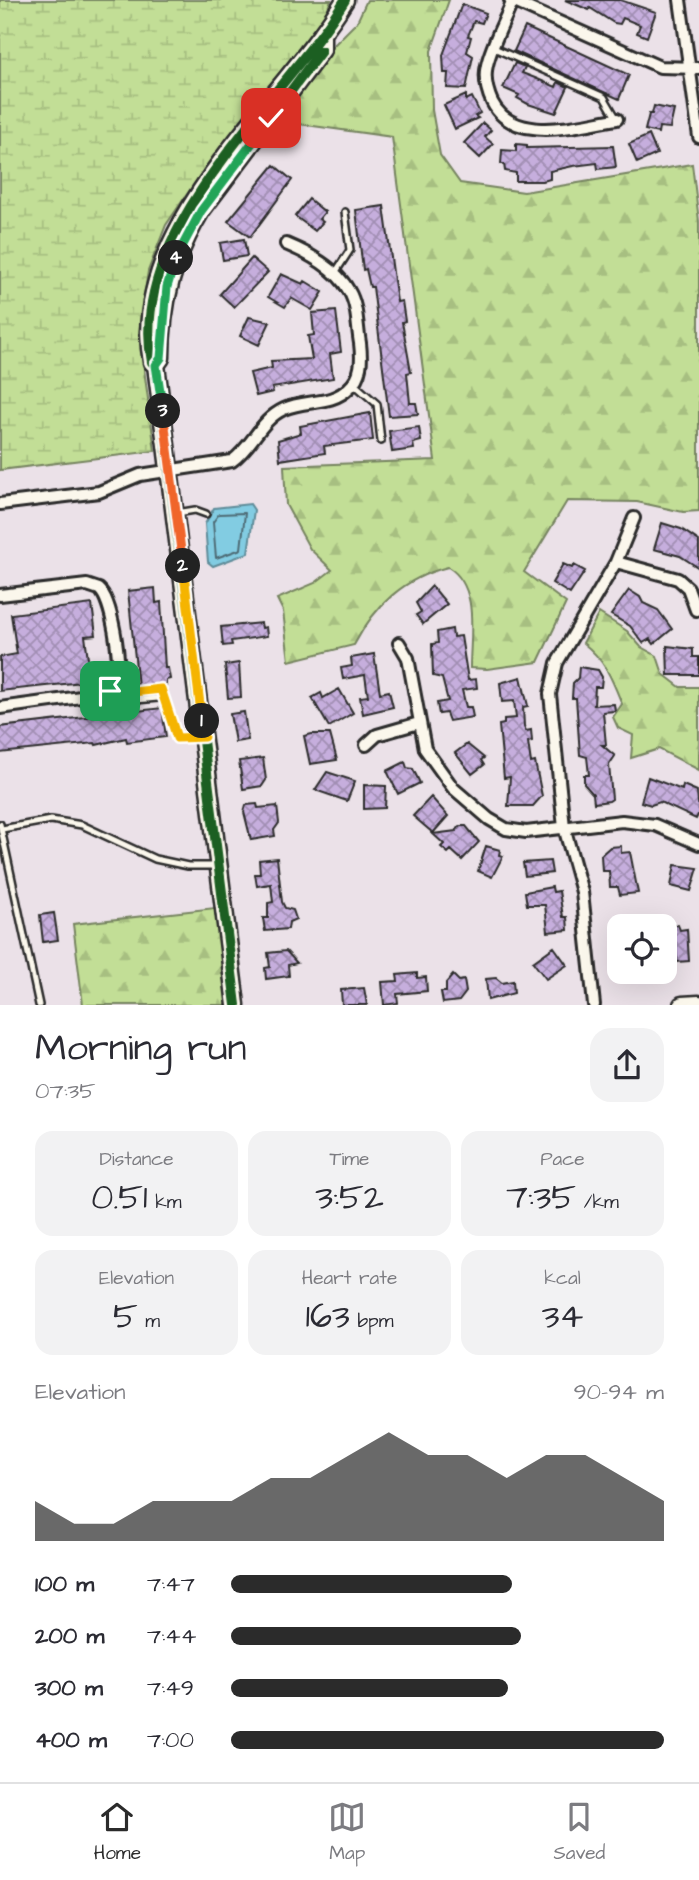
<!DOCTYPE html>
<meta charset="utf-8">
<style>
body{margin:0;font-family:"Architects Daughter",sans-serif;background:#f2f2f3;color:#2b2b33;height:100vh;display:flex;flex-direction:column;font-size:26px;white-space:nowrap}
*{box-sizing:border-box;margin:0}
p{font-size:23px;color:#7c7c81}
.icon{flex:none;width:38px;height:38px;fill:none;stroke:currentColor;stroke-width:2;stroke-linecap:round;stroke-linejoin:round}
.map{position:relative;height:1005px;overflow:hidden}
.drawer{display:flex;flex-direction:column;background:#fff;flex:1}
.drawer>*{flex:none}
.fabs{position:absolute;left:607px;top:914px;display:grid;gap:14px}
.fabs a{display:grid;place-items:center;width:70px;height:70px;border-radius:14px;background:#fff;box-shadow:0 7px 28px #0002;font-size:35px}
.pin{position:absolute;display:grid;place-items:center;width:60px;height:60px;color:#fff;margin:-30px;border-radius:14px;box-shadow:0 4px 10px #0006}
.km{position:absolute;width:35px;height:35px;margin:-18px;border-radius:50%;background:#222;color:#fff;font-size:19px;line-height:35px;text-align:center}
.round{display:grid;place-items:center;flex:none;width:74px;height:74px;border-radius:21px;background:#f2f2f3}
.overview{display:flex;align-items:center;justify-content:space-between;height:119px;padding:0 35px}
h1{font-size:38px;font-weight:600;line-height:52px}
.figures{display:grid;grid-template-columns:repeat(3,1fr);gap:10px;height:119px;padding:7px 35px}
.figures div{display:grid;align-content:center;border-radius:18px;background:#f2f2f3;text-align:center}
.figures b{font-size:35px;font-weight:600}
.figures small{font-size:19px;font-weight:400}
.figures p{font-size:19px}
.chart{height:196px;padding:14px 35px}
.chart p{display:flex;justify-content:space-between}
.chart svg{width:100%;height:126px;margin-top:7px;fill:#2b2b2b;opacity:.7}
ul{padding:0 35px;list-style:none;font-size:23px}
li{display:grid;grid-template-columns:112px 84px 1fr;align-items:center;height:52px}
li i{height:18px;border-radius:9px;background:#2b2b2b}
.tab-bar{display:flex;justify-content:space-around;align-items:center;height:98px;border-top:2px solid #e1e1e2;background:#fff;font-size:19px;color:#7c7c81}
.tab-bar a{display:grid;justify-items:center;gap:4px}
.tab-bar .on{color:#2b2b2b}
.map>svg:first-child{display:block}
.forest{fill:url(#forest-firs);stroke:#768460;stroke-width:2}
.wetland{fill:url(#wetland-marsh);stroke:#768460;stroke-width:2}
.water{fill:#82cce2;stroke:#5f8c99;stroke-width:2}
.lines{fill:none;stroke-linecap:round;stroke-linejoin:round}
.shore{stroke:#4e6b74;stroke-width:2}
.building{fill:url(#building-cross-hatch);stroke:#2b2b2b;stroke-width:2}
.lane-casing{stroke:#2b2b2b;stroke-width:10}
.street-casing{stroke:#2b2b2b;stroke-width:16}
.secondary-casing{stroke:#2b2b2b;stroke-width:21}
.path{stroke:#2b2b2b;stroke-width:2;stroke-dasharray:7 5;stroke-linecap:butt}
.lane{stroke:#fbf7ec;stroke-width:5}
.street{stroke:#fbf7ec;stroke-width:10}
.secondary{stroke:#fbf7ec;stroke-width:16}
.cycleway-casing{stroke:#fbf7ec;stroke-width:15}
.cycleway{stroke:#1b5e20;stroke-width:10}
.split-1-casing{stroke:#fff;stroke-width:14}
.split-2-casing{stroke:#fff;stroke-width:14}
.split-3-casing{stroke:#fff;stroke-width:14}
.split-4-casing{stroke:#fff;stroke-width:14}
.split-5-casing{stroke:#fff;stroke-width:14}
.split-1{stroke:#f5b400;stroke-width:9}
.split-2{stroke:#f5b400;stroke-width:9}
.split-3{stroke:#f0652b;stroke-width:9}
.split-4{stroke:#22a559;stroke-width:9}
.split-5{stroke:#22a559;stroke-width:9}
</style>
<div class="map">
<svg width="699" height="1005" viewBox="0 0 699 1005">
<defs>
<pattern id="forest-firs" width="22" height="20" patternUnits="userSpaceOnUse" patternTransform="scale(1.75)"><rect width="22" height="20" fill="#c2de96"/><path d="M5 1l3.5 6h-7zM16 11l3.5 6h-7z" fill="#a7bf81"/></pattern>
<pattern id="wetland-marsh" width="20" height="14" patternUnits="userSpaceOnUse" patternTransform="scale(1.75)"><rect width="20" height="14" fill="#c2de96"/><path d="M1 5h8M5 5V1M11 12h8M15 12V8" fill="none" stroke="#a7bf81"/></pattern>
<pattern id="building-cross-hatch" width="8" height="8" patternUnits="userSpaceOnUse" patternTransform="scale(1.75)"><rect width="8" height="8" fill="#c6aedd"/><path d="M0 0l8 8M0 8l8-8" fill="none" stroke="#a18eb3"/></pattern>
</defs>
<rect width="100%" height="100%" fill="#ebe1e8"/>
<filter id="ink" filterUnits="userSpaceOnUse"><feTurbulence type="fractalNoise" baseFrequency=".0143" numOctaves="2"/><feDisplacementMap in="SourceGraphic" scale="14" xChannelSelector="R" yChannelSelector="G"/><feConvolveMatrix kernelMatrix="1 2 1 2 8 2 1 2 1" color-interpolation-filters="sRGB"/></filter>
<g filter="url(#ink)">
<path class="forest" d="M 367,0 L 449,0 L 431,51 L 432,110 L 440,155 L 460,183 L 524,192 L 692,164 L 699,221 L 699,511 L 683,512 L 637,502 L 567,501 L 524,572 L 566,603 L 538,662 L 487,669 L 470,668 C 470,634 480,587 448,567 C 404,578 375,605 354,645 L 289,661 L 283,611 L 277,599 L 315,583 L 332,570 L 310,549 L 286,505 L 284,466 L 435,460 L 392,137 L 277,121 L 323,56 L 357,22 Z
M 599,613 L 627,631 L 641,647 L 657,656 L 663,674 L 680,687 L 699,687 L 699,770 L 659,749 L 631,758 L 633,735 L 618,728 L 613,717 L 622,704 C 612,679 605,660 583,643 Z
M 215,908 L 227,1005 L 83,1005 L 73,924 Z"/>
<path class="wetland" d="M 0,0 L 331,0 L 325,15 L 211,159 L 166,225 L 148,271 L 139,332 L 155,451 L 0,470 Z"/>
<path class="water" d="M 250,504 L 254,510 L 248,553 L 213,566 L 208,562 L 205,524 L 214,508 Z"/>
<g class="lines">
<path class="shore" d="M 245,513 L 241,549 L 216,558 L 213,522 L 219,514 Z"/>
</g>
<path class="building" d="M 565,0 L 620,0 L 656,12 L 647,37 L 637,33 L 640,25 L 623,18 L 620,24 L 614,23 L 590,8 L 589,10 Z
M 462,4 L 486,13 L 482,23 L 474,21 L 468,36 L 471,37 L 467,52 L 473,56 L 466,89 L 447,88 L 448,73 L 444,73 L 443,55 Z
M 525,27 L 629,75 L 619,99 L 514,51 Z
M 515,63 L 525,67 L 522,73 L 535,78 L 556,87 L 558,82 L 568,87 L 556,113 L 528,104 L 517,98 L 519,95 L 503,88 Z
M 466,95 L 466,100 L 472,97 L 480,113 L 475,116 L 478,118 L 455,129 L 444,105 Z
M 654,106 L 674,110 L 670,128 L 659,127 L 658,133 L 645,130 L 649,114 L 652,114 Z
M 483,123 L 491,130 L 485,137 L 493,144 L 480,158 L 464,143 Z
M 649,135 L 657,154 L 637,163 L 629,144 Z
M 516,144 L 527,145 L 527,148 L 613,146 L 616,167 L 598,169 L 597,163 L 573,166 L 550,171 L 550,179 L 543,181 L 516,181 L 516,173 L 505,171 L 504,164 L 501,164 L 502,150 L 516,151 Z
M 274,165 L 292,180 L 250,237 L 228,221 Z
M 309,199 L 325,212 L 319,219 L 323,222 L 315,231 L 295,216 Z
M 384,206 L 397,302 L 402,301 L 405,321 L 402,322 L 411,372 L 407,373 L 410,403 L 416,403 L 418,414 L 389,416 L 373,287 L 370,287 L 366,269 L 363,270 L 356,210 Z
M 244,239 L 247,256 L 223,260 L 220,243 Z
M 252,258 L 268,272 L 234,307 L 220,294 Z
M 281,274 L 303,284 L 305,281 L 323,292 L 312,310 L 291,298 L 285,307 L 268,297 Z
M 336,311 L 341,352 L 330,354 L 333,378 L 272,388 L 273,392 L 256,396 L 250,373 L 272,368 L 271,361 L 312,359 L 308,336 L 314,335 L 312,313 Z
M 249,317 L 270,322 L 259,345 L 240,336 Z
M 370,413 L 373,440 L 324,446 L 325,453 L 280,460 L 278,440 L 301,433 L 300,426 Z
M 419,427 L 421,441 L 413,443 L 414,449 L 392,452 L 389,431 Z
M 662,523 L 681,529 L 699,541 L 699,568 L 680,556 L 654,549 Z
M 563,564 L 572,568 L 574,565 L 585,571 L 570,594 L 552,583 Z
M 432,586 L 447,604 L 423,624 L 416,615 L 421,612 L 416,603 Z
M 155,588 L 156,603 L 161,602 L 165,668 L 168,668 L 170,679 L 166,680 L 166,685 L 138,687 L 128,591 Z
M 629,590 L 640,597 L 643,603 L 658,610 L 672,629 L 654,644 L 650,639 L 643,643 L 630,626 L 611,615 Z
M 92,604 L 96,635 L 85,636 L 91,681 L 0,691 L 0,657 L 17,654 L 11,614 Z
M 261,623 L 262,628 L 266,627 L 267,636 L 231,641 L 232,645 L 223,646 L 221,627 Z
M 452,629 L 453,637 L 461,636 L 468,680 L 476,679 L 477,688 L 462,690 L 466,707 L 471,707 L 473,717 L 449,721 L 446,713 L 439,714 L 437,703 L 448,701 L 442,678 L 433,676 L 432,644 L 438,643 L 437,632 Z
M 667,646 L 693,649 L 693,657 L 699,657 L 699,675 L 668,675 Z
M 374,654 L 380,693 L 389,691 L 393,707 L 363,714 L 360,697 L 368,696 L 365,675 L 343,679 L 341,668 L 352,666 L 351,658 Z
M 239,663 L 241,697 L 228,698 L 225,665 Z
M 579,667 L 598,670 L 602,677 L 601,687 L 595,687 L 594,705 L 614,704 L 615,711 L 603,712 L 606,745 L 602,745 L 615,756 L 609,765 L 612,799 L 609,801 L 594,803 L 593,794 L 584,784 L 584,775 L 589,775 L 587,757 L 580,755 L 576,698 L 572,698 L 573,683 L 578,678 Z
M 521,677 L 528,706 L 523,707 L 524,726 L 526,731 L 531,730 L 532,741 L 528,742 L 531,763 L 535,762 L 542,796 L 533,806 L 508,806 L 510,777 L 504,778 L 499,725 L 504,724 L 504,719 L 516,718 L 514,701 L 502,702 L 500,683 Z
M 339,689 L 353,713 L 329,727 L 312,698 L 321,693 L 323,698 Z
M 162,708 L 166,737 L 127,742 L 126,738 L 96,745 L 95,743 L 0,753 L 0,727 Z
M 244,712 L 248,740 L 235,742 L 230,714 Z
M 312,734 L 330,734 L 337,760 L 310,764 L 304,736 Z
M 467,744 L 484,758 L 481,760 L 484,765 L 472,774 L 455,753 Z
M 263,758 L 266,780 L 262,786 L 243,789 L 239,761 Z
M 405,762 L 407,768 L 413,769 L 420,783 L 398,794 L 387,771 Z
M 327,772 L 355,781 L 347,801 L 315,790 Z
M 648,777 L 682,790 L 683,785 L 697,791 L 699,813 L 696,819 L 660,802 L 651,805 L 641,802 Z
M 364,785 L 386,786 L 385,808 L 364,809 Z
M 431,797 L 448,816 L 433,833 L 413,816 Z
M 257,804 L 258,808 L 277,806 L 279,823 L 274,830 L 275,836 L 251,840 L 244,812 L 246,805 Z
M 460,826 L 466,826 L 479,842 L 462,860 L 451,850 L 448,853 L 441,847 L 444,844 L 433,834 L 456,831 Z
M 486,846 L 500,850 L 499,855 L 503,856 L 492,877 L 478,871 Z
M 621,846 L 621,853 L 630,852 L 638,893 L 620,895 L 618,887 L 610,887 L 609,871 L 602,871 L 601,855 L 610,847 Z
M 277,858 L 282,902 L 285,908 L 293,910 L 296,919 L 289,922 L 288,929 L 265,931 L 263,918 L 268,918 L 268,903 L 273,902 L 271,884 L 257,886 L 255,874 L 260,874 L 259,860 Z
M 550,861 L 552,873 L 525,876 L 523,863 Z
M 675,865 L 698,868 L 691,891 L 671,886 Z
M 552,887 L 553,892 L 559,891 L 563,917 L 567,917 L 568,930 L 548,932 L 545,905 L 527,905 L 525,892 Z
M 54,913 L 58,940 L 43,942 L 40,915 Z
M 678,925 L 680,930 L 687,929 L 689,961 L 677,962 L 676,948 L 665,949 L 666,926 Z
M 554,947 L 567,965 L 546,979 L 533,962 Z
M 286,951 L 297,963 L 288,965 L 289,976 L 266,979 L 265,968 L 270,967 L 268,953 Z
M 417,973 L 417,978 L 426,977 L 427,991 L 397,994 L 398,1003 L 384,1005 L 382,982 L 398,981 L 397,975 Z
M 453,975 L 459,981 L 464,980 L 466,992 L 459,1001 L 443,1003 L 441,992 L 446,992 L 446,983 Z
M 496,978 L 502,983 L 513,981 L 514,993 L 488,1000 L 486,979 Z
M 364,988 L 367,1005 L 342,1005 L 341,990 Z"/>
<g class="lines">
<g class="lane-casing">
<path id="lane" d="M 494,48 L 604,97 L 617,119
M 335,273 L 350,250 L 345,212
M 353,383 L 377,404 L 381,441
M 177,513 L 195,510 L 206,514
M 109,691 L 125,701 L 158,698
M 0,824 L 39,1005
M 2,829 L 51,820 L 82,825 L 155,859 L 188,866 L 216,866"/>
</g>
<g class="street-casing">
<path id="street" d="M 510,0 L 660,67 L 699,68
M 513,0 C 505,21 492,43 487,65 C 484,77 487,91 492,102 C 514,146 580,124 617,119
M 680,0 L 699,137
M 0,504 L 99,492 L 140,475 L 232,461 C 253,446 260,420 284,409 C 306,399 331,406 349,388 C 362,376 362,360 360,343 C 357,327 358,306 349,291 C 337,269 308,253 286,244
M 616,562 L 678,579 L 688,588 L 696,610
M 0,595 L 87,585 L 99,589 C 112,600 121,660 117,677 C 116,685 110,690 103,694 L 0,708
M 399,643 L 408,658 L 425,749 L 453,788 L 489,819 L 506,829 L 526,832 L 622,821 L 655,825 L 699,844
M 366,745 L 377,735 L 419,723
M 594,1005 L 582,892 L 564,827 L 550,694 L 557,663 L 616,562 L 634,518"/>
</g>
<g class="secondary-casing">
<path id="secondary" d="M 156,365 L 161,358 C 161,304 173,257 201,211 L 322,50 L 322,37
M 236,1005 L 156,365 L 152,362 C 126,230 283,101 345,0
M 682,1005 L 699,1004"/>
</g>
<path class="path" d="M 164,702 L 175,736 L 189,738"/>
<use href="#lane" class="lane"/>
<use href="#street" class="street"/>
<use href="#secondary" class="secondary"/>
<g class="cycleway-casing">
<path id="cycleway" d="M 239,160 L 321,51
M 236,1005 L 156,365 L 152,362 C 126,230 283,101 345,0"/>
</g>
<use href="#cycleway" class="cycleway"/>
</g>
</g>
<g class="lines" filter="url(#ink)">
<g class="split-1-casing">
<path id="split-1" d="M 110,691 L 114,685 L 122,693 L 125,688 L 133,692 L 161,689 L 177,738 L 204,737 L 202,721"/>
</g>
<g class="split-2-casing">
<path id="split-2" d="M 183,566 L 202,721"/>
</g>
<g class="split-3-casing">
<path id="split-3" d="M 163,411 L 183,566"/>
</g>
<g class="split-4-casing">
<path id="split-4" d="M 163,411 L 156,365 L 161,358 L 167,287 L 176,258"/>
</g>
<g class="split-5-casing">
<path id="split-5" d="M 176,258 L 201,211 L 271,118"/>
</g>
<use href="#split-1" class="split-1"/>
<use href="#split-2" class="split-2"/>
<use href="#split-3" class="split-3"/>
<use href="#split-4" class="split-4"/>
<use href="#split-5" class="split-5"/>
</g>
</svg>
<div class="fabs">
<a><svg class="icon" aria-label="locate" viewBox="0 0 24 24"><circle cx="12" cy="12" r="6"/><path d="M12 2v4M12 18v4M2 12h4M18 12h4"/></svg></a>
</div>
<div class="pin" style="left:110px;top:691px;background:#1e9e55"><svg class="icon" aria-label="arrive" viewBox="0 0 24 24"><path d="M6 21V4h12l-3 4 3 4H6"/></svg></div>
<div class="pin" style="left:271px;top:118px;background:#d93025"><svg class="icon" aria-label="check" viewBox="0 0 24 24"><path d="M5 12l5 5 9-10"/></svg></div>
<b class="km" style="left:202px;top:721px">1</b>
<b class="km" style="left:183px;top:566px">2</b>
<b class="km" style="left:163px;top:411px">3</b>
<b class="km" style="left:176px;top:258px">4</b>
</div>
<section class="drawer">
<div class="overview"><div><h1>Morning run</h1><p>07:35</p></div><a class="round"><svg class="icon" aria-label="share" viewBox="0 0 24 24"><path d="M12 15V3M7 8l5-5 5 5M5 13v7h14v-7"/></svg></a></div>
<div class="figures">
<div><p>Distance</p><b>0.51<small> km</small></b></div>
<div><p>Time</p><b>3:52</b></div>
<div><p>Pace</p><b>7:35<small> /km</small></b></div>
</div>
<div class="figures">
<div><p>Elevation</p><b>5<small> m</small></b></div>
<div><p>Heart rate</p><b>163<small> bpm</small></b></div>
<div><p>kcal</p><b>34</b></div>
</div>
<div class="chart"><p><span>Elevation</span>90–94 m</p>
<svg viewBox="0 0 160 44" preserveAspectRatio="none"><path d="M0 44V30L10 38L20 38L30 30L40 30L50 30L60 22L70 22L80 14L90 6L100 14L110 14L120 22L130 14L140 14L150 22L160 30V44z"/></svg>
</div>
<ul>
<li><b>100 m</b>7:47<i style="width:65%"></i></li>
<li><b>200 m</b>7:44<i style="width:67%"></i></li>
<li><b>300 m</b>7:49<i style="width:64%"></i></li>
<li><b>400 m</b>7:00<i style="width:100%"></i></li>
</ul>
</section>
<nav class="tab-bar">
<a class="on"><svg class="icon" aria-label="home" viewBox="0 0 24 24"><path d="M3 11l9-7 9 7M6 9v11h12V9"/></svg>Home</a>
<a><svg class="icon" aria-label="map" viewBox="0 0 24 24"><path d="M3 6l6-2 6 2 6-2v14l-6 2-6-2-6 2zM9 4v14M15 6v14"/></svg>Map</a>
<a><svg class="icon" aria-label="saved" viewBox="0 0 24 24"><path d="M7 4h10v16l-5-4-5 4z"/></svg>Saved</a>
</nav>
